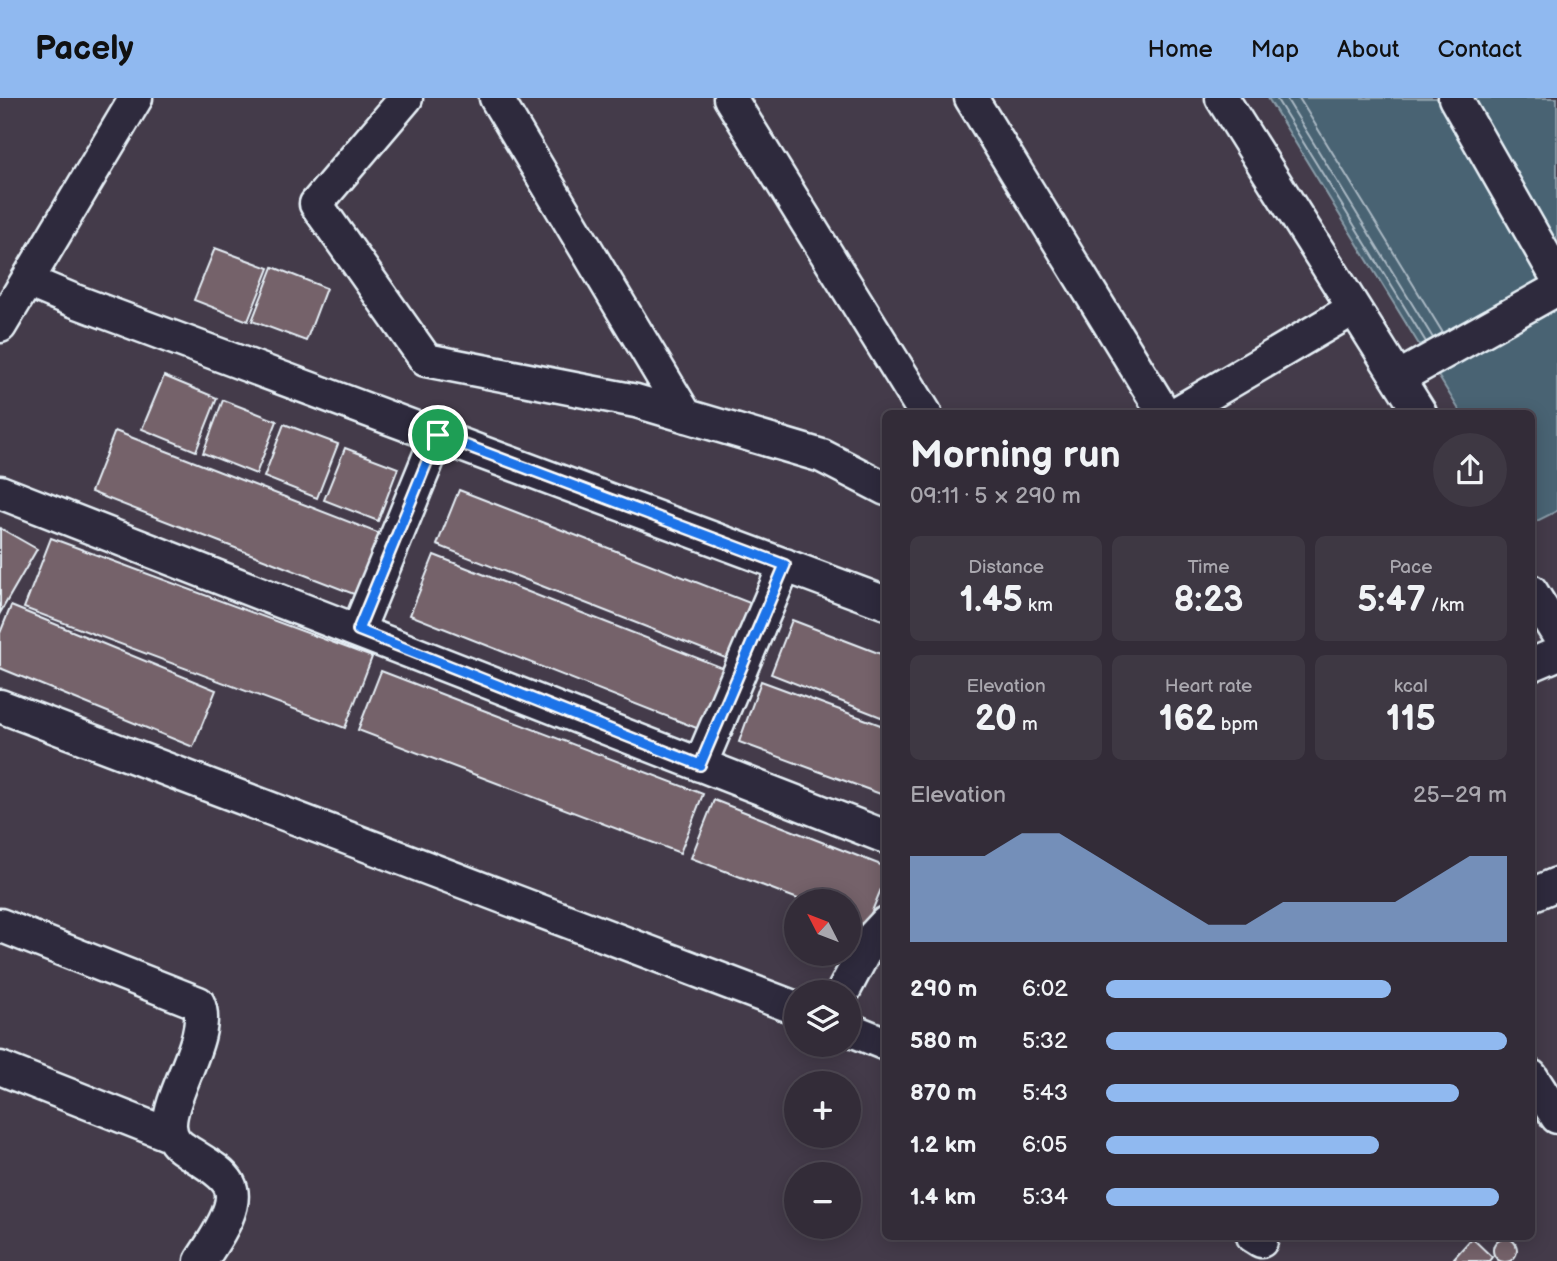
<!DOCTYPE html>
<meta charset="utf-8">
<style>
body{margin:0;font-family:"Balsamiq Sans",sans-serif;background:#3e3843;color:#f1f3f6;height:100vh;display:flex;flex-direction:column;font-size:26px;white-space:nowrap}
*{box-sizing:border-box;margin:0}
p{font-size:23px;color:#a9a7ae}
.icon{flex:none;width:38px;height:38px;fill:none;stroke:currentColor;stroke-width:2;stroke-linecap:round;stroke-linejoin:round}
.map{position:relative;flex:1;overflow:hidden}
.panel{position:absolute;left:882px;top:312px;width:653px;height:830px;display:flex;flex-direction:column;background:#332c38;border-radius:10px;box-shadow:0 4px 18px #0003,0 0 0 2px #4e4853}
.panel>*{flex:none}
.needle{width:46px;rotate:312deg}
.controls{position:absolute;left:784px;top:791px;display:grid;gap:14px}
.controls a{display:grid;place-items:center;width:77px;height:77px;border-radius:50%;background:#332c38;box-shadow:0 4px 18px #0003,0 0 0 2px #4e4853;font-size:35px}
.pin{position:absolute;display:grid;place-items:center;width:60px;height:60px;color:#fff;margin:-30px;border:4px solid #fff;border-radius:50%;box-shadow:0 2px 7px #0007}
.round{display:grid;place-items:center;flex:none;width:74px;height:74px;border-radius:37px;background:#3e3843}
.overview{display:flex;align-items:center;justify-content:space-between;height:119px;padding:0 28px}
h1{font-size:38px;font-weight:700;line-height:52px}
.figures{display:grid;grid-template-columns:repeat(3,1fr);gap:10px;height:119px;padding:7px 28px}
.figures div{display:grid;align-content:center;border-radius:10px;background:#3e3843;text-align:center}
.figures b{font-size:35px;font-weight:700}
.figures small{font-size:19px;font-weight:400}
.figures p{font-size:19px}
.chart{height:196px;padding:14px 28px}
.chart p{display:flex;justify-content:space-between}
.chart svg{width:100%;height:126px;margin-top:7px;fill:#90b9f0;opacity:.7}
ul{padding:0 28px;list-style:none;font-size:23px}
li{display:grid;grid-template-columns:112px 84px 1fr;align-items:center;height:52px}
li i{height:18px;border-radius:9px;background:#90b9f0}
header{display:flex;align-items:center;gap:42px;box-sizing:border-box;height:98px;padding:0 35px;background:#90b9f0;color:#111}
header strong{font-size:33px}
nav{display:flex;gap:38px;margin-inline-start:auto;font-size:24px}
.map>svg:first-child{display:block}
.water{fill:#4a6373;stroke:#899ca8;stroke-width:2}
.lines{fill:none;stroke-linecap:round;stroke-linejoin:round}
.shore{stroke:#a9b8c3;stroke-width:2}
.building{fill:#75626a;stroke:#e8f1f8;stroke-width:2}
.minor-casing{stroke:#e8f1f8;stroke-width:37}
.minor{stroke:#2f2a3d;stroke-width:32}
.route-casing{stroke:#fff;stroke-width:14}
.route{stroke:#1a73e8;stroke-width:9}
</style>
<header>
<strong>Pacely</strong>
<nav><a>Home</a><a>Map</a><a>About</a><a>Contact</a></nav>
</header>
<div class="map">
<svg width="1557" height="1163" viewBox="0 0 1557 1163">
<rect width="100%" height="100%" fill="#443b4a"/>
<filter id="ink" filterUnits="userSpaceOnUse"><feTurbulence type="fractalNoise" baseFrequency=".0143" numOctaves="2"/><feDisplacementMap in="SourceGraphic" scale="14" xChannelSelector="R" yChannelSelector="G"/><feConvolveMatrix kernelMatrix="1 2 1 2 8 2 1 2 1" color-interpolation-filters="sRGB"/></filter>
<g filter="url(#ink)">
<path class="water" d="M 1268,0 L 1557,0 L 1557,413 L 1531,426 L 1531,315 L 1461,315 Z"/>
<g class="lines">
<path class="shore" d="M 1276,0 L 1426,244
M 1286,0 L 1433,240
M 1299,0 L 1443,235"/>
</g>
<path class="building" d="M 215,150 L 269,170 L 248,223 L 194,202 Z
M 273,169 L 326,190 L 306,243 L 252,223 Z
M 164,278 L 217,300 L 196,353 L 142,331 Z
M 223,302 L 277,323 L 256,376 L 203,355 Z
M 284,326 L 338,346 L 317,400 L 264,379 Z
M 115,333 L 388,439 L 364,500 L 91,394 Z
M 345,350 L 398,370 L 378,423 L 324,402 Z
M 459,392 L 750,505 L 728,561 L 437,447 Z
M 0,430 L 37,451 L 0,515 Z
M 51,440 L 372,559 L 345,630 L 24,510 Z
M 434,457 L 723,570 L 699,631 L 410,517 Z
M 11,508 L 216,592 L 193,649 L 0,570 L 0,535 Z
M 792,522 L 886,558 L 886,621 L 771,576 Z
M 381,573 L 703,696 L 680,755 L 358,632 Z
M 761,583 L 886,629 L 886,698 L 739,644 Z
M 714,702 L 886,769 L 886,779 L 866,828 L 849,821 L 849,803 L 803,803 L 691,760 Z
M 1472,1140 L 1492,1159 L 1489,1163 L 1457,1163 L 1454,1160 Z
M1493 1152a12 12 0 1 1 24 0a12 12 0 1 1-24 0Z"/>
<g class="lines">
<g class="minor-casing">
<path id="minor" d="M 406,0 L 316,106 L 426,262 L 636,303 L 822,358 L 886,391
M 496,0 L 686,318
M 730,0 L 925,315
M 971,0 L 1164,315
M 1222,0 L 1420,315
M 1455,0 L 1557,179
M 27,183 L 75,203 L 886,505
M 0,228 L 136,0
M 1398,280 L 1557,191
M 1177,315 L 1353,211
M 0,394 L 886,739
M 1531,493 L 1557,535
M 358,532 L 438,337
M 1531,567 L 1557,556
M 0,608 L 796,910
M 700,667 L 785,467
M 1531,797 L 1557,786
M 0,827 L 198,905 C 213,936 168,997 170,1028 C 171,1041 177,1047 187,1053 C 200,1062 221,1072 229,1086 C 241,1108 212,1145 201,1163
M 843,894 L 871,841 L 886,825
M 849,931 L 886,946
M 0,970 L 170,1037
M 1531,978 L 1557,1019
M 1253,1138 L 1261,1143"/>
</g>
<use href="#minor" class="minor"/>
</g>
</g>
<g class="lines" filter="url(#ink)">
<g class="route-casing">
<path id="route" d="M 438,337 L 785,467 L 700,667 L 358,532 Z"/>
</g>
<use href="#route" class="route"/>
</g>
</svg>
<div class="controls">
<a><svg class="needle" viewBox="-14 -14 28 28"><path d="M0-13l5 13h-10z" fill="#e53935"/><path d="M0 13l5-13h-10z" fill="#a9a7ae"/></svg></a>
<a><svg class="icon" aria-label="layers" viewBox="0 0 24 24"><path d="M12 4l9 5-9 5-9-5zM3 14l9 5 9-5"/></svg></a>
<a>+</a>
<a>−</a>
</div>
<div class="pin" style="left:438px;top:337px;background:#1e9e55"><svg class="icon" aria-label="arrive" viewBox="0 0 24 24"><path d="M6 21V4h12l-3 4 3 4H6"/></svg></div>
<section class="panel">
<div class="overview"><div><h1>Morning run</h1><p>09:11 · 5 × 290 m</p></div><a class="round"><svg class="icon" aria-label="share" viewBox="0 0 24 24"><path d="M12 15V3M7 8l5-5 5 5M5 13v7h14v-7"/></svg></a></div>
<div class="figures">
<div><p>Distance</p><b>1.45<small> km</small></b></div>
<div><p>Time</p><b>8:23</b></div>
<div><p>Pace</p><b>5:47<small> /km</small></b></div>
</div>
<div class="figures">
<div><p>Elevation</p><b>20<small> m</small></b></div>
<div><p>Heart rate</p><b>162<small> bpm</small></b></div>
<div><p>kcal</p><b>115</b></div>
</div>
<div class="chart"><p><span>Elevation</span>25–29 m</p>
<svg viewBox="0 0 160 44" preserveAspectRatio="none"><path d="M0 44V14L10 14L20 14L30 6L40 6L50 14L60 22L70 30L80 38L90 38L100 30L110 30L120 30L130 30L140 22L150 14L160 14V44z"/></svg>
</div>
<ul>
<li><b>290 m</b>6:02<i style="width:71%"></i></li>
<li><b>580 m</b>5:32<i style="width:100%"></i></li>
<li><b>870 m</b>5:43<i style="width:88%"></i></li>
<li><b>1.2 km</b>6:05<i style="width:68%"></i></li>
<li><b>1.4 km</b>5:34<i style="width:98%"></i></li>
</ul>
</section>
</div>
